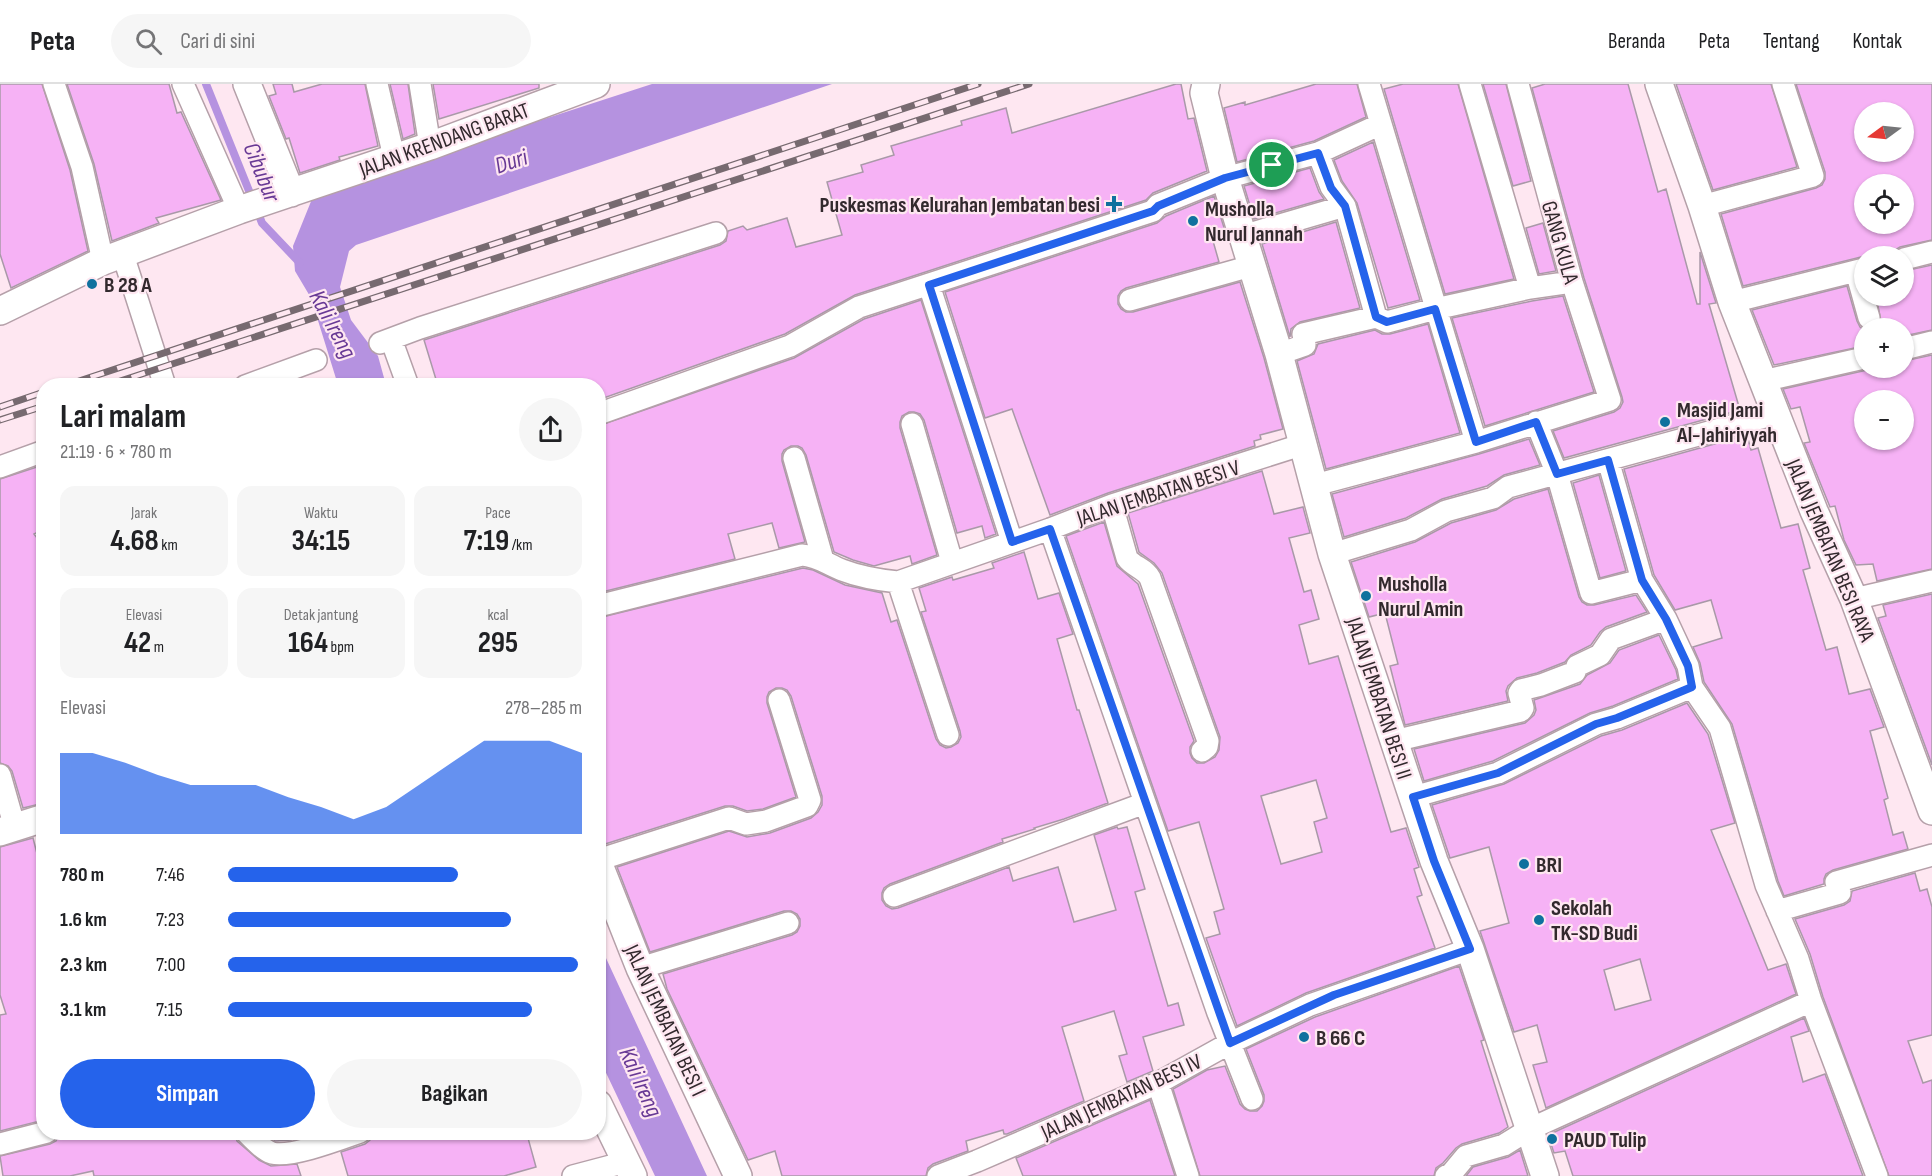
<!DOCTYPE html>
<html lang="id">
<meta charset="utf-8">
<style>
body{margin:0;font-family:"Sofia Sans Condensed",sans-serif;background:#f6f6f6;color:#202124;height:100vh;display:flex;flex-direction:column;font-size:22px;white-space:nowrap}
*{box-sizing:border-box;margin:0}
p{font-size:20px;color:#757577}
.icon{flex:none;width:33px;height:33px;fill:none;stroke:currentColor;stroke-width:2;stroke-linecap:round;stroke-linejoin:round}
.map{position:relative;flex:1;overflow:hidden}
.panel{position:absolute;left:36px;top:294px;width:570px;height:762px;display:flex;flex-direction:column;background:#fff;border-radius:24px;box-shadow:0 2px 4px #0004}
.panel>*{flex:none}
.needle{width:39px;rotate:255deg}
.tools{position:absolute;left:1854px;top:18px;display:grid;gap:12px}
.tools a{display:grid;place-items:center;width:60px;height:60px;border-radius:50%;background:#fff;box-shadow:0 2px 4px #0004;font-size:30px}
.pin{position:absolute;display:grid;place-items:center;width:51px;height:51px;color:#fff;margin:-26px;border:3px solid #fff;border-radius:50%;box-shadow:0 2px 6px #0007}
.round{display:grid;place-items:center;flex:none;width:63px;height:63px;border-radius:32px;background:#f6f6f6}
.overview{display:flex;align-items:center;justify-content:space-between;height:102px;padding:0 24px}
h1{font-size:33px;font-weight:700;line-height:45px}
.metrics{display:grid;grid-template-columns:repeat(3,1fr);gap:9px;height:102px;padding:6px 24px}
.metrics div{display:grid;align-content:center;border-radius:15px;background:#f6f6f6;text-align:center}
.metrics b{font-size:30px;font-weight:700}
.metrics small{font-size:16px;font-weight:400}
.metrics p{font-size:16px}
.chart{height:168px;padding:12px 24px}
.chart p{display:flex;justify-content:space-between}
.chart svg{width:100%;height:108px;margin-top:6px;fill:#2563eb;opacity:.7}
.action{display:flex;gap:12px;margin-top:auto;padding:12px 24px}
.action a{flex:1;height:69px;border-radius:36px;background:#2563eb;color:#fff;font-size:24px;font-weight:700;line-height:69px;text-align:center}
.action a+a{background:#f6f6f6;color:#202124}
ul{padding:0 24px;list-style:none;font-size:20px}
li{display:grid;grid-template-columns:96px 72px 1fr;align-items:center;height:45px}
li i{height:15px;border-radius:8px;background:#2563eb}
header{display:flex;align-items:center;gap:36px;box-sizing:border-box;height:84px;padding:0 30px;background:#fff;border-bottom:2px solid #e0e0e0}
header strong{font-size:28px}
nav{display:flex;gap:33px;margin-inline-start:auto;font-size:21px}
.search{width:420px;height:54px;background:#f6f6f6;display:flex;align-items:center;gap:15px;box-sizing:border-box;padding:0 21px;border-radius:33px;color:#757577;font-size:22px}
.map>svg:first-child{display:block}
.water{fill:#b592e0}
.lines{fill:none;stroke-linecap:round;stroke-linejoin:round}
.stream{stroke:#b592e0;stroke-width:8}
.building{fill:#f6b2f5;stroke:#a999a8;stroke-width:1.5;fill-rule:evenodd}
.minor-casing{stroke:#b5a0a9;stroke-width:24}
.tertiary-casing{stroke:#b5a0a9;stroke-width:30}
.minor{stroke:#fff;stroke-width:21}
.tertiary{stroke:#fff;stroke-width:27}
.rail-casing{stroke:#776a70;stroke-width:7}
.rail{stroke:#fee7f1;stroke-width:4.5;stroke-dasharray:14;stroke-linecap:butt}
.route-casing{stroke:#fff;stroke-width:12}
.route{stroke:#2563eb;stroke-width:8}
.poi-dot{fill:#0f719e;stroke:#fee7f1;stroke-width:2}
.labels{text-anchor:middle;stroke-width:4.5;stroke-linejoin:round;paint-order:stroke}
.street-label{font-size:22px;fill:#32292d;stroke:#fee7f1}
.poi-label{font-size:22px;font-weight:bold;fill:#32292d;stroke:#fee7f1;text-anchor:start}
.water-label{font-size:24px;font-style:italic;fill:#683995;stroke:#fee7f1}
</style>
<header>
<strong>Peta</strong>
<div class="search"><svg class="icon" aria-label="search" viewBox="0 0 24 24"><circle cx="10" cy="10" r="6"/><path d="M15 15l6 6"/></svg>Cari di sini</div>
<nav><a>Beranda</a><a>Peta</a><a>Tentang</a><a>Kontak</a></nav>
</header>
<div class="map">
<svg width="1932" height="1092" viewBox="0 0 1932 1092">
<rect width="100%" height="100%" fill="#fee7f1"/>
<path class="water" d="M 652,0 L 832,0 L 356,161 L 349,167 L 340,203 L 351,236 L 378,272 L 386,301 L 338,301 L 311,214 L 295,187 L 293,162 L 314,110 Z
M 598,859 L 599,859 L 707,1092 L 655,1092 L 599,974 Z"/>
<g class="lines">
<path class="stream" d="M 206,0 L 262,139 L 300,179"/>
</g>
<path class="building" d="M 0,0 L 42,0 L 70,86 L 88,167 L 11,204 L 0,170 Z
M 67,0 L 169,0 L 177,29 L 181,28 L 221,116 L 156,134 L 159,139 L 112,157 L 94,80 Z
M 273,0 L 292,0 L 294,8 L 322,0 L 365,0 L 378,62 L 339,73 L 340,76 L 300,89 L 289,54 L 286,55 L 269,12 L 276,10 Z
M 390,0 L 408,0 L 415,50 L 403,55 Z
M 433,0 L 539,0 L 539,4 L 439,35 Z
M 1176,0 L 1181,0 L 1188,35 L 1194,34 L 1207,87 L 1153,109 L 1146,116 L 855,211 L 785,250 L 598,316 L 598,302 L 438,302 L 424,256 L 720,161 L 726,157 L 728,147 L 743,142 L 747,146 L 787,134 L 796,163 L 842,151 L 827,98 L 863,88 L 861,81 L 894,71 L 891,62 L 962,41 L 961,37 L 1006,24 L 1012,49 Z
M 1316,0 L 1357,0 L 1366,33 L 1314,57 L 1237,78 L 1224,24 L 1245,18 L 1245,21 Z
M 1403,0 L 1458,0 L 1514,195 L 1445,210 L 1384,5 Z
M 1483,0 L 1506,0 L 1531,97 L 1513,102 Z
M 1545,0 L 1628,0 L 1658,108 L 1666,105 L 1697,220 L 1700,220 L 1700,168 L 1716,219 L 1709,220 L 1740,326 L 1564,374 L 1553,347 L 1614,328 L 1620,324 L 1623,318 L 1622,313 L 1584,194 L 1532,4 Z
M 1676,0 L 1771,0 L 1797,83 L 1713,106 Z
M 1796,0 L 1932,0 L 1932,156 L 1900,163 L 1895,166 L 1892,172 L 1861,173 L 1743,202 L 1721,130 L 1816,104 L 1822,101 L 1825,95 L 1825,88 ZM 1864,28 L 1904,28 L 1904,68 L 1864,68 ZM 1864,100 L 1904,100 L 1904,140 L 1864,140 Z
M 1373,58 L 1420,216 L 1388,224 L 1357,119 L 1342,97 L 1334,76 Z
M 1310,84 L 1319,108 L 1324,115 L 1254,135 L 1244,102 Z
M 1214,112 L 1227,153 L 1213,157 L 1219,178 L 1126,204 L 1121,207 L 1118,212 L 1118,220 L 1121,225 L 1126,228 L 1133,228 L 1240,198 L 1264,274 L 1283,345 L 1260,351 L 1261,355 L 1254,357 L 1255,362 L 1108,409 L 1050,431 L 1012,325 L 985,334 L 945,208 L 1157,139 L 1166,132 Z
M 1336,138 L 1360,224 L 1300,238 L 1291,245 L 1290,253 L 1262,160 Z
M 1543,139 L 1556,187 L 1539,190 L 1526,144 Z
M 1932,181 L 1932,246 L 1904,252 L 1904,244 L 1876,244 L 1881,237 L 1876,212 L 1904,212 L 1904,187 Z
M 1847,202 L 1857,237 L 1860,243 L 1864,246 L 1864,262 L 1774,281 L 1752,226 Z
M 1563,212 L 1594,308 L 1485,342 L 1452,234 L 1532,217 Z
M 921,216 L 996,450 L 985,454 L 982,442 L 957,449 L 924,336 L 920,330 L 914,328 L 909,328 L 902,332 L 900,338 L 900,344 L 937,471 L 912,480 L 910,472 L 874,482 L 853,476 L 834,468 L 806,371 L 802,364 L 798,362 L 791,362 L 784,366 L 782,370 L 782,377 L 805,458 L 779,464 L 772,439 L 728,450 L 735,475 L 598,509 L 598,342 L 794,274 L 864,235 Z
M 1428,240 L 1460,349 L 1326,385 L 1297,277 L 1314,270 L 1318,260 L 1375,246 L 1382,250 L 1390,250 Z
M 1932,271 L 1932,485 L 1877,497 L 1873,480 L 1856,481 L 1844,456 L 1835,422 L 1830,423 L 1804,359 L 1810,358 L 1800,323 L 1791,325 L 1783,305 L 1867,286 L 1872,284 L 1904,284 L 1904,277 ZM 1864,316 L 1904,316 L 1904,356 L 1864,356 Z
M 1747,351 L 1751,366 L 1758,364 L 1781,444 L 1798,440 L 1810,484 L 1803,486 L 1826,566 L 1837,563 L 1849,610 L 1870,605 L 1884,643 L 1870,647 L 1888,714 L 1884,716 L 1893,751 L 1903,748 L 1908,765 L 1833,786 L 1826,790 L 1824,795 L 1824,800 L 1784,812 L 1778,797 L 1732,640 L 1704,598 L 1700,579 L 1693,563 L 1722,554 L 1711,516 L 1675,526 L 1654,491 L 1624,385 Z
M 1529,355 L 1540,381 L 1504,391 L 1487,402 L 1442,415 L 1406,434 L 1344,453 L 1332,410 L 1479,370 Z
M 40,382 L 44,392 L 44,445 L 34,450 L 44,463 L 44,719 L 23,724 L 12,687 L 8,682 L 0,679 L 0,395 Z
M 1262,387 L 1274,430 L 1303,423 L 1310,449 L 1289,454 L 1304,508 L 1311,506 L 1319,535 L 1299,541 L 1309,580 L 1338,572 L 1391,748 L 1406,744 L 1419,783 L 1414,785 L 1422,811 L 1417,813 L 1435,864 L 1306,909 L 1237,942 L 1206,854 L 1220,850 L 1214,828 L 1224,825 L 1199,738 L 1168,747 L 1066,452 L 1104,438 L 1117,482 L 1138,500 L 1194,657 L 1190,663 L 1190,669 L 1192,674 L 1197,679 L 1204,679 L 1215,673 L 1219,666 L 1220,653 L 1162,489 L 1154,479 L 1139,468 L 1128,429 ZM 1316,696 L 1327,734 L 1314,738 L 1322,768 L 1281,780 L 1261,712 Z
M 1599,391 L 1626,487 L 1600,494 L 1573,399 Z
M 1548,405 L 1579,513 L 1582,518 L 1587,521 L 1594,521 L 1636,511 L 1647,528 L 1606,543 L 1600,548 L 1591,561 L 1571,571 L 1565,578 L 1537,589 L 1517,594 L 1508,602 L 1506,607 L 1508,617 L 1405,641 L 1390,582 L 1398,580 L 1385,529 L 1369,533 L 1351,478 L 1415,458 L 1451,439 L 1496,426 L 1514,415 Z
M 1024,468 L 1038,515 L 1059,509 L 1073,550 L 1057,555 L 1077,626 L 1079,626 L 1108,719 L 1064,735 L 1034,744 L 1035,745 L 1002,755 L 1003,758 L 890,800 L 884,804 L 882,809 L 882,816 L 886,822 L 892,825 L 898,824 L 1009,783 L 1013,797 L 1058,783 L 1074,838 L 1116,826 L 1094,751 L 1117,743 L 1118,745 L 1127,743 L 1145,805 L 1135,808 L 1156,881 L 1168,922 L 1178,919 L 1184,941 L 1143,953 L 1153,987 L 1127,998 L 1119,972 L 1127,970 L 1114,927 L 1062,943 L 1084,1017 L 1007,1050 L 1004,1050 L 1003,1046 L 966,1057 L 968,1067 L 933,1080 L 928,1084 L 926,1092 L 782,1092 L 775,1067 L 748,1076 L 667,905 L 663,890 L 792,851 L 797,848 L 800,842 L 800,835 L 797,830 L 791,827 L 784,827 L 650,868 L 617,783 L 729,747 L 747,753 L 770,749 L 811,734 L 818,728 L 822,721 L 822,712 L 791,612 L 787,606 L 782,604 L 776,604 L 769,608 L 767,613 L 767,619 L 796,713 L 763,725 L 747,727 L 733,722 L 725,722 L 602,761 L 598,750 L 598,534 L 803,484 L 813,486 L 845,501 L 882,509 L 891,538 L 897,536 L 936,655 L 940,661 L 946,664 L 951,663 L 958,659 L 961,653 L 960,647 L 921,528 L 926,527 L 919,504 L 952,493 L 953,496 L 994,484 L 992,479 Z
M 1932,510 L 1932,681 L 1878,534 L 1886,532 L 1883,521 Z
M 1659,551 L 1676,586 L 1678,595 L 1613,622 L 1590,629 L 1493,677 L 1424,697 L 1414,665 L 1525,639 L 1534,631 L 1536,626 L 1534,616 L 1580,600 L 1587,591 L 1610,579 L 1619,566 Z
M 1687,619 L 1708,650 L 1735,739 L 1711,746 L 1768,886 L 1786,880 L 1796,910 L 1546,1024 L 1533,981 L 1547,978 L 1537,941 L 1514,948 L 1480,847 L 1509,839 L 1489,763 L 1450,774 L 1432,721 L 1504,700 L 1601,652 L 1622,646 ZM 1640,875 L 1651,916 L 1615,926 L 1604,886 Z
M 33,754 L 44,797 L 44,1036 L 0,1047 L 0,931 L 6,930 L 0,911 L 0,763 Z
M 1915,789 L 1920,807 L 1927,805 L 1932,823 L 1932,951 L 1908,957 L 1923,999 L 1932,996 L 1932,1092 L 1889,1092 L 1823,913 L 1810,870 L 1795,835 L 1844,821 L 1850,817 L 1852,807 Z
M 1459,882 L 1484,956 L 1481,957 L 1508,1043 L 1499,1049 L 1462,1060 L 1456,1064 L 1443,1079 L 1436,1084 L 1434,1092 L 1200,1092 L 1173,1005 L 1207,986 L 1225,982 L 1240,1020 L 1245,1025 L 1250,1027 L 1257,1027 L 1262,1022 L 1264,1017 L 1264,1011 L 1246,965 L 1315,933 Z
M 1804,934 L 1809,947 L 1791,953 L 1803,998 L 1825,990 L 1863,1092 L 1573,1092 L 1565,1067 L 1554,1069 L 1548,1051 Z
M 1150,1016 L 1175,1092 L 1023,1092 L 1016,1074 Z
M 70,1048 L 234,1048 L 237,1057 L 259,1076 L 271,1082 L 297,1080 L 301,1092 L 94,1092 L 93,1087 L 70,1092 L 3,1092 L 0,1072 L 50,1060 L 56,1057 L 59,1051 Z
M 265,1048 L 289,1048 L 291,1056 L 275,1057 Z
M 372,1048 L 522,1048 L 523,1055 L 528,1054 L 536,1083 L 504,1092 L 348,1092 L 341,1068 L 365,1060 L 370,1056 Z
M 1520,1066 L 1528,1092 L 1466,1092 L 1473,1083 L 1508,1073 Z"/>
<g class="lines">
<g class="minor-casing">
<path id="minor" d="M 54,0 L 82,83 L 103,177
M 183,0 L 239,126
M 377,0 L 394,73
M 420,0 L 430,62
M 1369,0 L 1381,40
M 1318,69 L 1331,103 L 1345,122
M 1702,122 L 1813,92 L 1783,0
M 1242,152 L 1345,122 L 1376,233
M 123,171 L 165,302
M 1904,175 L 1932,168
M 1856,187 L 1869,234
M 929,201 L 1012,458
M 1530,204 L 1572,198
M 1130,216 L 1251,182
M 1732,218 L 1864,185
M 391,255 L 408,302
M 380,259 L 420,244 L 716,149
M 1904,265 L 1932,258
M 1279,270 L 1305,261 L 1303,250 L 1376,233 L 1387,238 L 1435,225 L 1530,204 L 1470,0
M 1763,297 L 1864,274
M 245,302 L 316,276
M 598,330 L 790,262 L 859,223 L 1153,127 L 1158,121 L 1225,94 L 1318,69 L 1381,40 L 1476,358
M 912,340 L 952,478
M 794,374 L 823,476
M 1608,376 L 1642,496
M 0,383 L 44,367
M 1315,401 L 1476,358 L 1610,316 L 1572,198 L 1518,0
M 1112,421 L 1127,474 C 1133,483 1145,484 1150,494 L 1208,657 L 1207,663 L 1202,667
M 1050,445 L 1218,929 L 1252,1015
M 1332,470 L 1411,446 L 1446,427 L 1493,414 L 1508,403 L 1775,330
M 898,498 L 948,651
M 1854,515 L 1932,497
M 598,522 L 802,471 C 818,472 827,480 842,486 C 860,493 878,496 898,498 L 1050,445 L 1112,421 L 1304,360
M 1394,657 L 1521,627 L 1523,624 L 1519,609 L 1521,606 L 1541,601 L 1575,588 L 1577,582 L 1600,571 L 1611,555 L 1666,535 L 1642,496 L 1591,509 L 1557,390 L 1536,338
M 0,691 L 15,744
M 1413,713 L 1498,689 L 1596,640 L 1617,634 L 1692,603
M 598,776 L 729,734 L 746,740 L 766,737 L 807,722 L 810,716 L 779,616
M 894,812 L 1145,719
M 1777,827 L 1840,809 L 1836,798 L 1932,771
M 640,884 L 788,839
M 1811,917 L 1877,1092
M 1158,999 L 1188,1092
M 246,1048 C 253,1055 263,1066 272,1069 C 291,1074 340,1055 360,1048
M 0,1060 L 47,1048
M 573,1092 L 626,1078
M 938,1092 L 977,1077 L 1158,999 L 1230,959 L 1310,921 L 1470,865
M 1446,1092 L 1451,1090 L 1466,1072 L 1504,1061 L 1530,1045 L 1811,917 L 1798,875 L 1766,801 L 1720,644 L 1692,603 L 1688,582 L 1666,535"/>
</g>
<g class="tertiary-casing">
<path id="tertiary" d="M 247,0 L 291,109
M 1206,0 L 1204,9 L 1225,94 L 1279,270 L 1332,470 L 1434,777 L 1470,865 L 1545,1092
M 1659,0 L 1702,122 L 1732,218 L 1814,427 L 1854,515 L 1932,727
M 0,227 L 103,177 L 239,126 L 430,62 L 596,0
M 0,748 L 44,734
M 598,778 L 640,884 L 738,1092
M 598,1020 L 633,1092"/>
</g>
<use href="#minor" class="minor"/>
<use href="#tertiary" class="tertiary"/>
<g class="rail-casing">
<path id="rail" d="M 64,302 L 978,0
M 105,302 L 1029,0
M 0,323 L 44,308
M 0,336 L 44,322"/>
</g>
<use href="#rail" class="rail"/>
</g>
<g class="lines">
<g class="route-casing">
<path id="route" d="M 1318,69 L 1331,104 L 1345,122 L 1376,233 L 1387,238 L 1435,225 L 1476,358 L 1536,338 L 1557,390 L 1608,376 L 1642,496 L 1666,535 L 1688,582 L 1692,603 L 1617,634 L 1596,640 L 1498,689 L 1413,713 L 1434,777 L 1470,865 L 1334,911 L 1230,959 L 1050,445 L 1012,458 L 929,201 L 1153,127 L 1158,122 L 1225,94 Z"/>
</g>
<use href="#route" class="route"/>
</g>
<g class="poi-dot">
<path d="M1111 111h6v6h6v6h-6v6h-6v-6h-6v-6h6z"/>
<circle cx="1193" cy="137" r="6"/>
<circle cx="92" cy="200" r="6"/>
<circle cx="1665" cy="338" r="6"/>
<circle cx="1366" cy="512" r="6"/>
<circle cx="1524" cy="780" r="6"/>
<circle cx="1539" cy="836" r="6"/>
<circle cx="1304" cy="953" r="6"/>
<circle cx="1552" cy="1055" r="6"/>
</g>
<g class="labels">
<g class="street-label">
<text transform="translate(444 55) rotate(-20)" y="8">JALAN KRENDANG BARAT</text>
<text transform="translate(1561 158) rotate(74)" y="8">GANG KULA</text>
<text transform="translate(1158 408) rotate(-18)" y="8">JALAN JEMBATAN BESI V</text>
<text transform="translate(1831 466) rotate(67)" y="8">JALAN JEMBATAN BESI RAYA</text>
<text transform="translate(1380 614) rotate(72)" y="8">JALAN JEMBATAN BESI II</text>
<text transform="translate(666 936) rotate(65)" y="8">JALAN JEMBATAN BESI I</text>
<text transform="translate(1121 1012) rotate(-25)" y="8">JALAN JEMBATAN BESI IV</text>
</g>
<g class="poi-label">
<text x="1100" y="128" text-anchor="end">Puskesmas Kelurahan Jembatan besi</text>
<text x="1205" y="132">Musholla<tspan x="1205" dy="25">Nurul Jannah</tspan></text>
<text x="104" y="208">B 28 A</text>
<text x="1677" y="333">Masjid Jami<tspan x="1677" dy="25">Al-Jahiriyyah</tspan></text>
<text x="1378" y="507">Musholla<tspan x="1378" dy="25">Nurul Amin</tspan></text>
<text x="1536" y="788">BRI</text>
<text x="1551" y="831">Sekolah<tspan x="1551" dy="25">TK-SD Budi</tspan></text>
<text x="1316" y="961">B 66 C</text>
<text x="1564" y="1063">PAUD Tulip</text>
</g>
<g class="water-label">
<text transform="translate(511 77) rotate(-18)" y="8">Duri</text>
<text transform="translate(262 88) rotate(68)" y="8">Cibubur</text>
<text transform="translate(333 240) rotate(62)" y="8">Kali Ireng</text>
<text transform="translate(641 998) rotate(66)" y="8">Kali Ireng</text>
</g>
</g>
</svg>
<div class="tools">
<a><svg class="needle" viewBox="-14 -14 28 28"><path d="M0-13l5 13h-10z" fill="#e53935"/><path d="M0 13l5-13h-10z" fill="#757577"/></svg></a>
<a><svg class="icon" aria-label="locate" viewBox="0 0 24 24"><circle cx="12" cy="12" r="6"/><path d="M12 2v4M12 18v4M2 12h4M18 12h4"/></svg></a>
<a><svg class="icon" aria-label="layers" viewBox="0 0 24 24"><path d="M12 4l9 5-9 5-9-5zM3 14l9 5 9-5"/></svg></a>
<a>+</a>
<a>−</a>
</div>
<div class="pin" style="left:1272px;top:81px;background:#1e9e55"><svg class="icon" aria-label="arrive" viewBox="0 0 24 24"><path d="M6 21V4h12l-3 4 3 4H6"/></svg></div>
<section class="panel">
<div class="overview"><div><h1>Lari malam</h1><p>21:19 · 6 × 780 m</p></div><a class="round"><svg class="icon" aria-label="share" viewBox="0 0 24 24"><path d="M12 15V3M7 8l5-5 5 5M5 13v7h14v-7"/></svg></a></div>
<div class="metrics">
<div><p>Jarak</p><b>4.68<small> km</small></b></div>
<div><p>Waktu</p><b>34:15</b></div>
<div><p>Pace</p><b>7:19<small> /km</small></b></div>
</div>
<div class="metrics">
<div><p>Elevasi</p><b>42<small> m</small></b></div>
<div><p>Detak jantung</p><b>164<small> bpm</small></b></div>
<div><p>kcal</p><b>295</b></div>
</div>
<div class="chart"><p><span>Elevasi</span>278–285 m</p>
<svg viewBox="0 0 160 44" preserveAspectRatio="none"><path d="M0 44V11L10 11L20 15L30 20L40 24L50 24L60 24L70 29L80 33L90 38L100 33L110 24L120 15L130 6L140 6L150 6L160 11V44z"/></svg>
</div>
<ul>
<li><b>780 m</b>7:46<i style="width:65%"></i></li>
<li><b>1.6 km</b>7:23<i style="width:80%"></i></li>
<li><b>2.3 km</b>7:00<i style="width:99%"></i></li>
<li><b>3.1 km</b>7:15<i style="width:86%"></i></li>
</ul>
<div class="action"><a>Simpan</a><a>Bagikan</a></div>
</section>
</div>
